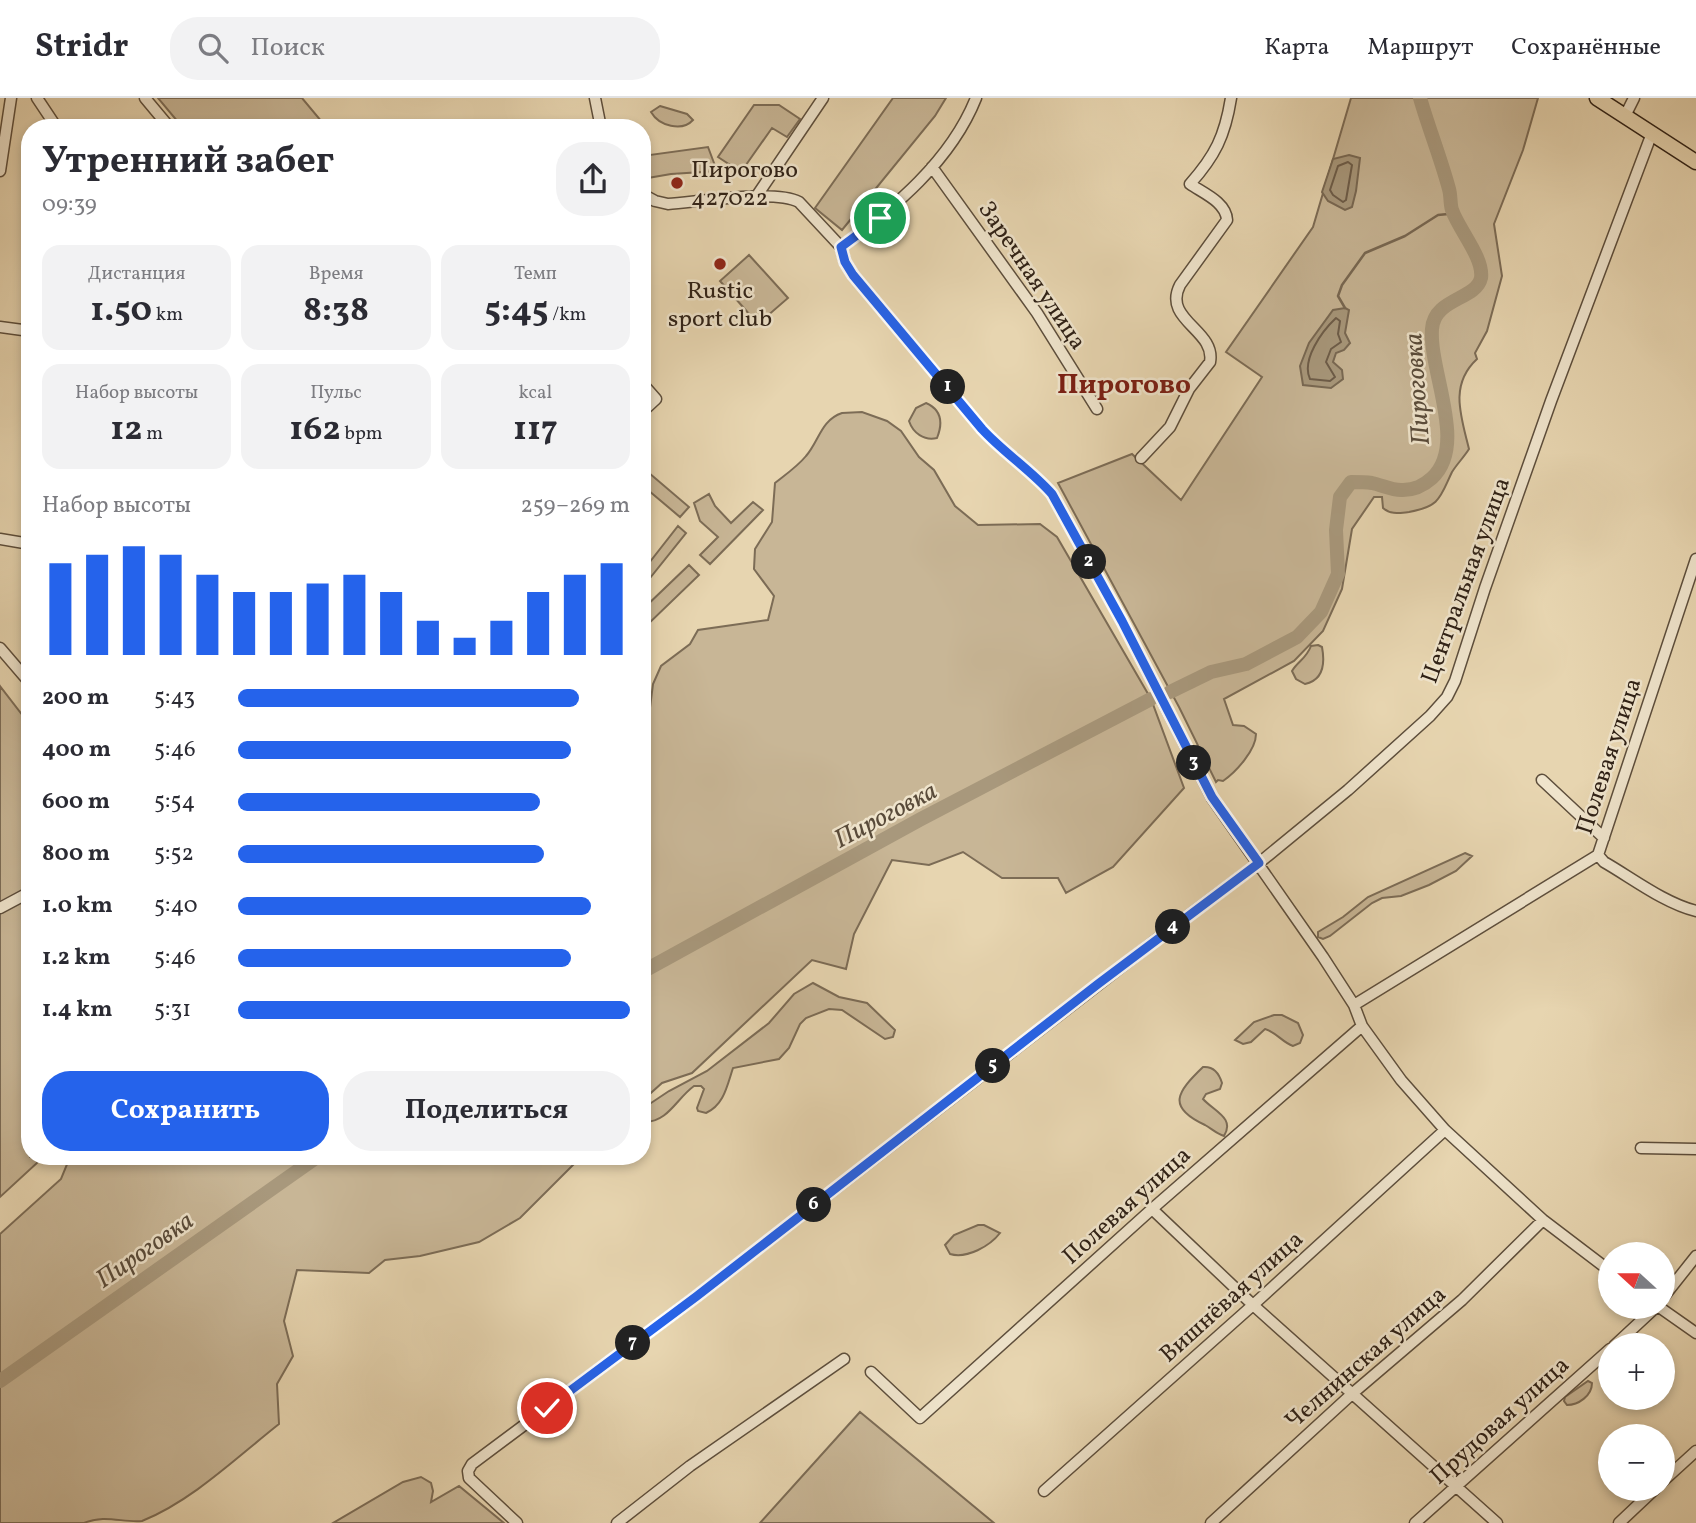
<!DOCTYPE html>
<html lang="ru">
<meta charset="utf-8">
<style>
body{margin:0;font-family:Vollkorn,serif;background:#f2f2f3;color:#2b2b33;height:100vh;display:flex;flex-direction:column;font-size:26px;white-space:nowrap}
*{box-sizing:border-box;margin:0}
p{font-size:23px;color:#7c7c81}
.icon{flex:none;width:38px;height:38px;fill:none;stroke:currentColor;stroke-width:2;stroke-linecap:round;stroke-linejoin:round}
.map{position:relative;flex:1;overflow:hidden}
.sheet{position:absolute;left:21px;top:21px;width:630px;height:1046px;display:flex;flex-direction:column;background:#fff;border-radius:28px;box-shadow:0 4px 10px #0003}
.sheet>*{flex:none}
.needle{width:46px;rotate:291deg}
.tools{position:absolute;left:1598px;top:1144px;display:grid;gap:14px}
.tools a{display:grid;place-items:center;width:77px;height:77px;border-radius:50%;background:#fff;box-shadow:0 4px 10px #0003;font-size:35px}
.pin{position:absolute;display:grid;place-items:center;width:60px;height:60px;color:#fff;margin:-30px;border:4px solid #fff;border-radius:50%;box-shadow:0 2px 7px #0007}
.km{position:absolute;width:35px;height:35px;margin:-18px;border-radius:50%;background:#222;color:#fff;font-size:19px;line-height:35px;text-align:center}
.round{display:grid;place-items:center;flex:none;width:74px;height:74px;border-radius:28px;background:#f2f2f3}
.summary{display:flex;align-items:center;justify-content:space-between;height:119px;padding:0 21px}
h1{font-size:38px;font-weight:700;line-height:52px}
.metrics{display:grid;grid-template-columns:repeat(3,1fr);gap:10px;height:119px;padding:7px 21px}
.metrics div{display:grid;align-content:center;border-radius:18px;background:#f2f2f3;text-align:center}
.metrics b{font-size:35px;font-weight:700}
.metrics small{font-size:19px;font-weight:400}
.metrics p{font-size:19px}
.chart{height:196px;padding:14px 21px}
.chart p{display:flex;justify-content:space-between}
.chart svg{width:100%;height:126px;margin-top:7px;stroke:#2563eb;stroke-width:6}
.button{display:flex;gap:14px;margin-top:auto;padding:14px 21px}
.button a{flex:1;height:80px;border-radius:28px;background:#2563eb;color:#fff;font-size:28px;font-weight:700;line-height:80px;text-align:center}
.button a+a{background:#f2f2f3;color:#2b2b33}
ul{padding:0 21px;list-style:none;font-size:23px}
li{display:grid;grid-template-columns:112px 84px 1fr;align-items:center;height:52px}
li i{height:18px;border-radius:9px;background:#2563eb}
header{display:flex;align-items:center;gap:42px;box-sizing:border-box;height:98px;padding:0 35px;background:#fff;border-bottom:2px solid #e1e1e2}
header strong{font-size:33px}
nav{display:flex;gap:38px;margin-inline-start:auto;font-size:24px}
.search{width:490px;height:63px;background:#f2f2f3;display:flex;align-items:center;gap:18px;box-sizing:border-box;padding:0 24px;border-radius:28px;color:#7c7c81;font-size:26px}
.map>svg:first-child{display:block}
.green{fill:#c8b696;stroke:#7c6c56;stroke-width:2}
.water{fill:#a8987c;stroke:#786853;stroke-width:2}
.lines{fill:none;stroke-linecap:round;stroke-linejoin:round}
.shore{stroke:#6c5c49;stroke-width:2}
.stream{stroke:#786853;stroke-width:2.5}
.river{stroke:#a8987c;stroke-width:14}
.minor-casing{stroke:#5d4e3c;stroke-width:13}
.major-casing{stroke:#2f2116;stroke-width:17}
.minor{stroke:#efe4cc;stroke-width:10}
.major{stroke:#e7d5b0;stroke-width:14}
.route-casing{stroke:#fff;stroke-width:14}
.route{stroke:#2563eb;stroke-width:9}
.poi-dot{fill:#8f2418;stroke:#efe4cc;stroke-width:2.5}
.labels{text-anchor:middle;stroke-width:5;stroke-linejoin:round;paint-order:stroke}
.poi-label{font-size:24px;fill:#2f2116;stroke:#efe4cc;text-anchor:start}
.street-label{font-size:24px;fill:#2f2116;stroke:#efe4cc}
.water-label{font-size:26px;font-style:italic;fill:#594b3a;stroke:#efe4cc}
.quarter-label{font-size:28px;font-weight:bold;fill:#7a1f14;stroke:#efe4cc}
</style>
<header>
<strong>Stridr</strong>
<div class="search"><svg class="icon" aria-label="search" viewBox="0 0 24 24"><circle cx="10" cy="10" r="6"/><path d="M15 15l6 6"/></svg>Поиск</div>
<nav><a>Карта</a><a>Маршрут</a><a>Сохранённые</a></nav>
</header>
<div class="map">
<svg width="1696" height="1425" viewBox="0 0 1696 1425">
<rect width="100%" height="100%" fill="#e7d5b0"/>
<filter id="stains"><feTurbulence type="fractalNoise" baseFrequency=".00286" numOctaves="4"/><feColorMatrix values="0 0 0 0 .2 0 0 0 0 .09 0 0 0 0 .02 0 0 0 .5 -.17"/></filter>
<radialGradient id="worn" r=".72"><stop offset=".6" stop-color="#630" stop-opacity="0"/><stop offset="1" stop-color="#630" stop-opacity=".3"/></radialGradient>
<path class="green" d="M 158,0 L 302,0 L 327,30 L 183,30 Z
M 893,0 L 946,0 L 935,18 L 842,132 L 815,110 Z
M 1351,0 L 1538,0 L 1523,52 L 1494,126 L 1502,178 L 1487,233 L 1475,255 L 1477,261 C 1449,287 1461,318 1469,351 C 1464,359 1457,366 1452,374 C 1440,399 1441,408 1409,414 C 1399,415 1391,417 1383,410 L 1382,399 L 1374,399 L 1352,431 L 1342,491 L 1323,533 L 1294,563 L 1224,601 L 1233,627 L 1244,628 L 1256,636 C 1256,652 1236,674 1223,683 L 1218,682 L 1216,684 L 1179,609 L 1058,385 L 1132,356 L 1181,402 L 1262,279 L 1226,254 L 1313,129 Z
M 754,7 L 779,7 L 800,21 L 787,39 L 772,30 L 741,74 L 718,59 Z
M 660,8 L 687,16 L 693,22 C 682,34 659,28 651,14 Z
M 708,49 L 717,73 L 671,76 L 642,81 L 642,58 Z
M 749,157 L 788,200 L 758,226 L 720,183 Z
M 926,305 C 942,312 943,325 937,340 C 924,343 913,335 909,323 L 916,310 Z
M 842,315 L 862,314 L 887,323 L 901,333 L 919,359 L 934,372 L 955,408 L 978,427 L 1040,426 L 1057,439 L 1151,601 L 1184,690 L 1113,769 L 1066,795 L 1058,780 L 1002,780 L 963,754 L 929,767 L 892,762 L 854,836 L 846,871 L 812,862 L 692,975 L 662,985 L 642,1003 L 642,640 L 647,633 L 653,586 L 661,568 L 690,546 L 698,532 L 768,522 L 774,498 L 754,471 L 755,451 L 772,424 L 775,385 C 785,377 798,368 806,358 C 819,343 821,322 842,315 Z
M 642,369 L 689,409 L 680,419 L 642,387 Z
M 709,396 L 715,408 L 731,425 L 753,404 L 763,412 L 710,466 L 700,457 L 718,439 L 700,423 L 694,405 Z
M 678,428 L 686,435 L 642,490 L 642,474 Z
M 689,467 L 699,477 L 642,532 L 642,512 Z
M 1318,547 L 1322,549 C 1325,565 1324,582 1305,586 L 1296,581 L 1292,573 C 1298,563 1306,561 1311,548 Z
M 0,588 L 30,627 L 30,1059 L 39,1059 L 38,1064 L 0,1099 Z
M 1465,755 L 1472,758 L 1456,773 L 1429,787 L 1401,798 L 1382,800 L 1372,805 L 1330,838 L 1323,841 L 1318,839 L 1318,834 L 1343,819 L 1368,799 Z
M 813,885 L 839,899 L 867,905 L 895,932 L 893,939 L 885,941 L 842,912 L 829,911 L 806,920 L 800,926 L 789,950 L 779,961 L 733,970 C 727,988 724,1007 706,1015 L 698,1013 L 697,1010 L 704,991 L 701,988 L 694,988 C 677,1000 668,1024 645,1024 L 642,1021 L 645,1009 L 669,993 L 707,973 L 769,925 L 794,896 Z
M 1274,917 L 1282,917 L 1298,925 L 1303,937 L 1300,945 L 1293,948 C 1282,944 1276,934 1265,931 L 1251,944 L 1243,946 L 1235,942 L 1254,924 Z
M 1203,969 C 1214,968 1219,975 1222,985 L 1220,991 L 1206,996 L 1203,1001 C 1215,1014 1235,1020 1224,1038 C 1217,1036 1212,1031 1205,1027 C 1166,1009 1177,994 1203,969 Z
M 70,1059 L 581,1059 L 520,1120 L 479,1144 L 420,1158 L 385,1162 L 369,1175 L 297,1172 L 284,1223 L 293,1258 L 277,1286 L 279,1326 C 237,1359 192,1403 142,1423 C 123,1425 105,1416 84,1425 L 0,1425 L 0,1136 L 61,1081 Z
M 978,1127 L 984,1127 L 1000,1135 C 990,1148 967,1161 950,1156 L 945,1147 L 954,1137 Z
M 1588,1283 L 1592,1285 C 1592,1298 1578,1307 1567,1307 L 1564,1303 L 1565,1299 Z
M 860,1314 L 994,1425 L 760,1425 Z
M 421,1379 L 431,1385 L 433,1393 L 431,1404 L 459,1388 L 504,1425 L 333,1425 L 403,1384 Z"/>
<path class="water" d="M 1349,57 L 1360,60 L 1356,93 L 1352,109 L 1345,112 L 1328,103 L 1322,94 L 1333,61 Z
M 1345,210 L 1349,212 L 1345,235 L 1350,245 L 1344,252 L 1336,255 L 1333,264 L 1342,272 L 1343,281 L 1331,290 L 1303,287 L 1300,268 L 1309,245 L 1333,212 Z"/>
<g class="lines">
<path class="shore" d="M 1348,64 L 1352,67 L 1346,102 L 1343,104 L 1333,97 L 1330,92 L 1338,68 Z
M 1336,220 L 1340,223 L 1338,236 L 1341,244 L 1331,251 L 1326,264 L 1335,279 L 1330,283 L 1310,281 C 1301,262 1322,233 1336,220 Z"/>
<path class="stream" d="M 1345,210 L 1338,198 L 1342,187 L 1365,155 L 1405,138 L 1438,117 L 1448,116 L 1452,112"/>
<path class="river" d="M 1170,594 L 1211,574 L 1246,566 L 1297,539 L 1321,514 L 1338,476 L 1336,432 L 1340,399 L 1351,384 C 1358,384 1365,384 1372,385 C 1382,387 1393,393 1403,392 C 1415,392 1423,388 1432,380 C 1468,347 1429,274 1432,231 C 1434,200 1476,202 1481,180 C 1484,160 1459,132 1452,112 C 1450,106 1451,98 1449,91 C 1441,61 1429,31 1420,0
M 642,874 L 921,721 L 1151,601
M 0,1283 L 317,1059"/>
<g class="minor-casing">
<path id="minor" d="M 37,0 L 57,30
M 145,0 L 170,30
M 595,0 L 601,30
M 1625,18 L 1634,0
M 932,69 L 1037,215 L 1097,311
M 0,73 L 11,0
M 642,96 L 655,103 L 668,106 C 698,104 774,91 799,104 L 841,149 L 845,164 L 853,177 L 982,331 C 1004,355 1031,372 1052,396 L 1122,523 L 1212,700 L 1323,859 L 1354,907 L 1362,928 L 1401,982 L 1445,1032 L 1543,1122 L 1610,1173
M 756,99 L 823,0
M 841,149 C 894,110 951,63 976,0
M 0,229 L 30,233
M 642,285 L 656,301 L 642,314
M 1141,360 L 1170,329 L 1189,291 L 1210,264 C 1216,232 1162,222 1180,187 L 1227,122 C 1226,104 1203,95 1190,86 C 1215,58 1225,38 1231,0
M 0,441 L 30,446
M 0,550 L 30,585
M 1542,682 L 1604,740
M 1598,757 L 1604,764 C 1632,780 1664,805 1696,813
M 0,810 L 30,794
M 1354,907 L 1598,757 L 1696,461
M 1641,1050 L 1696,1051
M 1152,1111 L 1253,1207 L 1497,1425
M 1662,1201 L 1696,1158
M 1659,1209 L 1696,1235
M 1614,1248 L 1656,1209
M 871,1274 L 920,1320 L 1152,1111 L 1362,928
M 1662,1384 L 1696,1353
M 1044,1393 L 1253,1207 L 1445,1032
M 517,1425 L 469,1380 L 468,1373 L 472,1366 L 697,1198 L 1156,842 L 1259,765 L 1348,692 L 1430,618 L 1447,599 L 1455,583 L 1485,490 L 1551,303 L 1652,35
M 617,1425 L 690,1368 L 844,1261
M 1211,1425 L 1353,1295 L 1462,1202 L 1543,1122
M 1415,1425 L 1610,1251
M 1619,1425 L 1655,1391"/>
</g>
<g class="major-casing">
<path id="major" d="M 1597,0 L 1696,64"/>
</g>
<use href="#minor" class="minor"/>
<use href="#major" class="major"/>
</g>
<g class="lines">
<g class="route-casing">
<path id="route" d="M 547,1310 L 697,1198 L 1098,886 L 1259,765 L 1212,699 L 1122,523 L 1052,396 C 1031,372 1004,355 982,331 L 853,177 L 845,164 L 841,149 L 880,120"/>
</g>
<use href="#route" class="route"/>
</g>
<g class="poi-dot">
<circle cx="677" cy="85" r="7"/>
<circle cx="720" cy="166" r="7"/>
</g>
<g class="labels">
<g class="poi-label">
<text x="691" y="79">Пирогово<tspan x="691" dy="28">427022</tspan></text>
<text x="720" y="200" text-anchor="middle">Rustic<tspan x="720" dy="28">sport club</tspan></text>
</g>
<g class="street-label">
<text transform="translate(1033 177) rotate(56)" y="8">Заречная улица</text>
<text transform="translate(1465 482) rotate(-70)" y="8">Центральная улица</text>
<text transform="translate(1608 658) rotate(-72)" y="8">Полевая улица</text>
<text transform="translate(1126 1107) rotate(-42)" y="8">Полевая улица</text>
<text transform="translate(1231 1198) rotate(-42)" y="8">Вишнёвая улица</text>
<text transform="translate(1365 1259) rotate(-41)" y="8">Челнинская улица</text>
<text transform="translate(1499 1322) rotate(-42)" y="8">Прудовая улица</text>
</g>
<g class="water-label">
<text transform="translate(1416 291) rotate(-94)" y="9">Пироговка</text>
<text transform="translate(885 716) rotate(-28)" y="9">Пироговка</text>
<text transform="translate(144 1151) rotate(-35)" y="9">Пироговка</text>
</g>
<g class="quarter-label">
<text x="1124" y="295">Пирогово</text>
</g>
</g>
<rect width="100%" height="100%" filter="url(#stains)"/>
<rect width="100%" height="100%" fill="url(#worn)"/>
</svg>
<div class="tools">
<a><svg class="needle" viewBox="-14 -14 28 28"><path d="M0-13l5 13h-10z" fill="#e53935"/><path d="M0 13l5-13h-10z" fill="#7c7c81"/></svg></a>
<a>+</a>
<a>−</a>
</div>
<div class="pin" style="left:880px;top:120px;background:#1e9e55"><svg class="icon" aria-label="arrive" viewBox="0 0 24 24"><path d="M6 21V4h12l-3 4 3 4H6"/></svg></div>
<div class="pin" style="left:547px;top:1310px;background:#d93025"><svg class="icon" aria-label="check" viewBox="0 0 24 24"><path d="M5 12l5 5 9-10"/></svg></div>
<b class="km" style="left:948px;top:289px">1</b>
<b class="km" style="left:1089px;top:464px">2</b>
<b class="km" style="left:1194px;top:665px">3</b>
<b class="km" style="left:1173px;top:829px">4</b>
<b class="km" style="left:993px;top:968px">5</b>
<b class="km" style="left:814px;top:1107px">6</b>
<b class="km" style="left:633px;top:1245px">7</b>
<section class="sheet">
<div class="summary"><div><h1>Утренний забег</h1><p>09:39</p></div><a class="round"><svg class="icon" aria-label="share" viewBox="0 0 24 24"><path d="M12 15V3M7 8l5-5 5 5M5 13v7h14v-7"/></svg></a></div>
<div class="metrics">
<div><p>Дистанция</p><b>1.50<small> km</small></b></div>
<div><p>Время</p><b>8:38</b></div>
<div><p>Темп</p><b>5:45<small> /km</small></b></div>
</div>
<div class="metrics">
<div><p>Набор высоты</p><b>12<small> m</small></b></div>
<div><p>Пульс</p><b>162<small> bpm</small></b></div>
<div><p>kcal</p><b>117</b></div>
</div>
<div class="chart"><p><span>Набор высоты</span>259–269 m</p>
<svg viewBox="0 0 160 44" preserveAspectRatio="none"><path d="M5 44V12M15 44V9M25 44V6M35 44V9M45 44V16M55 44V22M65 44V22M75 44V19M85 44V16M95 44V22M105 44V32M115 44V38M125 44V32M135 44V22M145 44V16M155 44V12"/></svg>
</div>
<ul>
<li><b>200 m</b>5:43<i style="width:87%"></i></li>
<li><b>400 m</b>5:46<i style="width:85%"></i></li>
<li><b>600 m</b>5:54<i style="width:77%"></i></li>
<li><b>800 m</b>5:52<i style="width:78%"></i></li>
<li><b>1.0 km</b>5:40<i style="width:90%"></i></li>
<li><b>1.2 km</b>5:46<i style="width:85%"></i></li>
<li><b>1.4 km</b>5:31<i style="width:100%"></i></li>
</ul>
<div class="button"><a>Сохранить</a><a>Поделиться</a></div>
</section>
</div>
